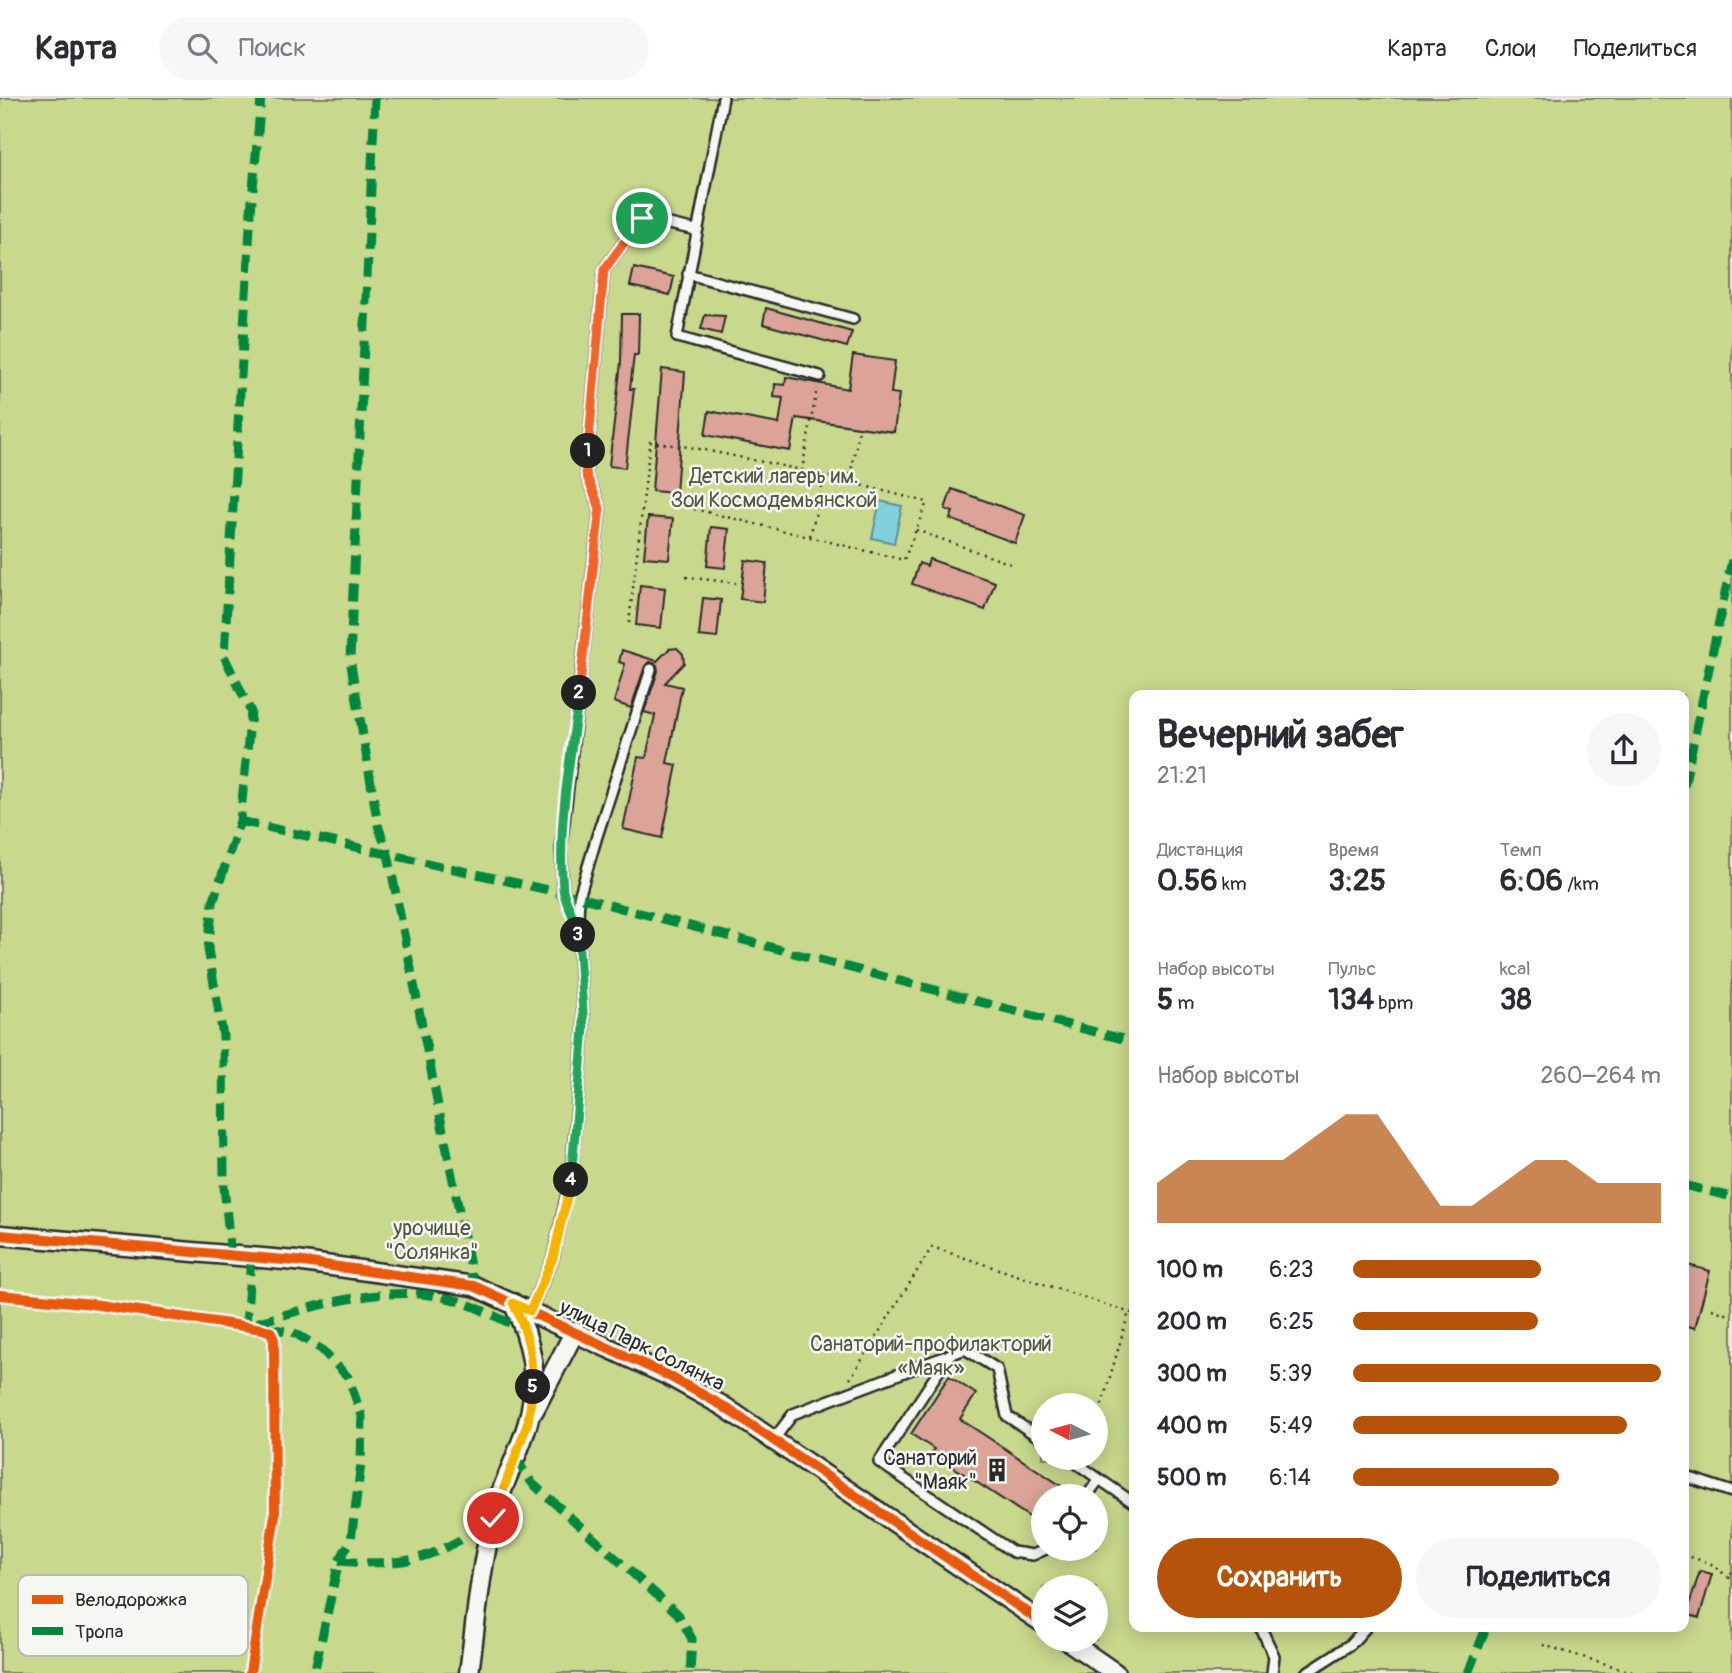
<!DOCTYPE html>
<html lang="ru">
<meta charset="utf-8">
<style>
body{margin:0;font-family:Pangolin,sans-serif;background:#f7f7f7;color:#2b2b33;height:100vh;display:flex;flex-direction:column;font-size:26px;white-space:nowrap}
*{box-sizing:border-box;margin:0}
p{font-size:23px;color:#7c7c81}
.icon{flex:none;width:38px;height:38px;fill:none;stroke:currentColor;stroke-width:2;stroke-linecap:round;stroke-linejoin:round}
.map{position:relative;flex:1;overflow:hidden}
.details{position:absolute;left:1129px;top:592px;width:560px;height:942px;display:flex;flex-direction:column;background:#fff;border-radius:14px;box-shadow:0 4px 18px #0003}
.details>*{flex:none}
.needle{width:46px;rotate:276deg}
.buttons{position:absolute;left:1031px;top:1295px;display:grid;gap:14px}
.buttons a{display:grid;place-items:center;width:77px;height:77px;border-radius:50%;background:#fff;box-shadow:0 4px 18px #0003;font-size:35px}
.pin{position:absolute;display:grid;place-items:center;width:60px;height:60px;color:#fff;margin:-30px;border:4px solid #fff;border-radius:50%;box-shadow:0 2px 7px #0007}
.km{position:absolute;width:35px;height:35px;margin:-18px;border-radius:50%;background:#222;color:#fff;font-size:19px;line-height:35px;text-align:center}
.round{display:grid;place-items:center;flex:none;width:74px;height:74px;border-radius:37px;background:#f7f7f7}
.headline{display:flex;align-items:center;justify-content:space-between;height:119px;padding:0 28px}
h1{font-size:38px;font-weight:800;line-height:52px}
.metrics{display:grid;grid-template-columns:repeat(3,1fr);gap:10px;height:119px;padding:7px 28px}
.metrics div{display:grid;align-content:center}
.metrics b{font-size:30px;font-weight:800}
.metrics small{font-size:19px;font-weight:400}
.metrics p{font-size:19px}
.chart{height:196px;padding:14px 28px}
.chart p{display:flex;justify-content:space-between}
.chart svg{width:100%;height:126px;margin-top:7px;fill:#b45309;opacity:.7}
.primary-button{display:flex;gap:14px;margin-top:auto;padding:14px 28px}
.primary-button a{flex:1;height:80px;border-radius:42px;background:#b45309;color:#fff;font-size:28px;font-weight:800;line-height:80px;text-align:center}
.primary-button a+a{background:#f7f7f7;color:#2b2b33}
ul{padding:0 28px;list-style:none;font-size:23px}
li{display:grid;grid-template-columns:112px 84px 1fr;align-items:center;height:52px}
li i{height:18px;border-radius:9px;background:#b45309}
header{display:flex;align-items:center;gap:42px;box-sizing:border-box;height:98px;padding:0 35px;background:#fff;border-bottom:2px solid #e1e1e2}
header strong{font-size:33px}
nav{display:flex;gap:38px;margin-inline-start:auto;font-size:24px}
.search{width:490px;height:63px;background:#f7f7f7;display:flex;align-items:center;gap:18px;box-sizing:border-box;padding:0 24px;border-radius:38px;color:#7c7c81;font-size:26px}
.map>svg:first-child{display:block}
.green{fill:#c8d88c;stroke:#7a825c;stroke-width:2;fill-rule:evenodd}
.water{fill:#81d1dc;stroke:#5f8f95;stroke-width:2}
.building{fill:#dca399;stroke:#2b2b2b;stroke-width:2}
.lines{fill:none;stroke-linecap:round;stroke-linejoin:round}
.service-casing{stroke:#2b2b2b;stroke-width:14}
.minor-casing{stroke:#2b2b2b;stroke-width:23}
.path{stroke:#2b2b2b;stroke-width:2.5;stroke-dasharray:2 5;stroke-linecap:butt}
.service{stroke:#f6f6f2;stroke-width:9}
.minor{stroke:#f6f6f2;stroke-width:18}
.quiet{stroke:#00873e;stroke-width:9;stroke-dasharray:18 9;stroke-linecap:butt}
.cycleway-casing{stroke:#f6f6f2;stroke-width:15}
.cycleway{stroke:#e8590c;stroke-width:10}
.split-1-casing{stroke:#fff;stroke-width:14}
.split-2-casing{stroke:#fff;stroke-width:14}
.split-3-casing{stroke:#fff;stroke-width:14}
.split-4-casing{stroke:#fff;stroke-width:14}
.split-5-casing{stroke:#fff;stroke-width:14}
.split-6-casing{stroke:#fff;stroke-width:14}
.split-1{stroke:#f0652b;stroke-width:9}
.split-2{stroke:#f0652b;stroke-width:9}
.split-3{stroke:#22a559;stroke-width:9}
.split-4{stroke:#22a559;stroke-width:9}
.split-5{stroke:#f5b400;stroke-width:9}
.split-6{stroke:#f5b400;stroke-width:9}
.labels{text-anchor:middle;stroke-width:5;stroke-linejoin:round;paint-order:stroke}
.park-label{font-size:21px;fill:#525643;stroke:#f6f6f2}
.street-label{font-size:21px;fill:#2b2b2b;stroke:#f6f6f2}
.poi-label{font-size:21px;fill:#2b2b2b;stroke:#f6f6f2;text-anchor:end}
.key{fill:#f6f6f2;stroke:#b9b9b6;stroke-width:2}
.key-label{font-size:19px;fill:#2b2b2b}
</style>
<header>
<strong>Карта</strong>
<div class="search"><svg class="icon" aria-label="search" viewBox="0 0 24 24"><circle cx="10" cy="10" r="6"/><path d="M15 15l6 6"/></svg>Поиск</div>
<nav><a>Карта</a><a>Слои</a><a>Поделиться</a></nav>
</header>
<div class="map">
<svg width="1732" height="1575" viewBox="0 0 1732 1575">
<rect width="100%" height="100%" fill="#f1e5e0"/>
<filter id="ink" filterUnits="userSpaceOnUse"><feTurbulence type="fractalNoise" baseFrequency=".0143" numOctaves="2"/><feDisplacementMap in="SourceGraphic" scale="14" xChannelSelector="R" yChannelSelector="G"/><feConvolveMatrix kernelMatrix="1 2 1 2 8 2 1 2 1" color-interpolation-filters="sRGB"/></filter>
<g filter="url(#ink)">
<path class="green" d="M 0,0 L 1732,0 L 1732,1575 L 0,1575 ZM 1134,597 L 1684,597 L 1684,1528 L 1134,1528 ZM 1043,1307 L 1096,1307 L 1096,1360 L 1043,1360 ZM 1043,1398 L 1096,1398 L 1096,1451 L 1043,1451 ZM 1043,1489 L 1096,1489 L 1096,1542 L 1043,1542 Z"/>
<path class="water" d="M 880,403 L 902,408 L 894,445 L 872,440 Z"/>
<path class="building" d="M 634,170 L 674,179 L 670,197 L 630,188 Z
M 766,210 L 852,234 L 847,249 L 763,226 Z
M 622,216 L 639,216 L 638,257 L 634,257 L 630,291 L 634,291 L 625,370 L 609,368 L 621,264 Z
M 705,217 L 725,218 L 721,236 L 701,231 Z
M 853,257 L 895,263 L 891,295 L 899,296 L 894,334 L 796,320 L 790,353 L 705,337 L 709,313 L 779,326 L 783,300 L 774,299 L 775,286 L 785,287 L 786,279 L 848,291 Z
M 662,271 L 685,274 L 676,395 L 652,393 Z
M 952,391 L 1025,417 L 1015,445 L 950,421 L 953,414 L 945,411 Z
M 648,419 L 673,421 L 669,461 L 644,459 Z
M 711,429 L 729,431 L 725,470 L 707,468 Z
M 929,461 L 995,484 L 985,512 L 912,486 L 919,465 L 927,468 Z
M 745,462 L 767,465 L 763,504 L 740,501 Z
M 640,487 L 665,490 L 661,530 L 636,527 Z
M 703,500 L 721,502 L 717,540 L 699,538 Z
M 677,550 L 683,556 L 684,565 L 665,585 L 682,589 L 667,665 L 677,667 L 662,740 L 623,731 L 638,659 L 646,660 L 655,617 L 644,614 L 658,573 L 657,567 L 650,564 L 645,568 L 631,610 L 614,604 L 625,566 L 619,564 L 622,552 L 657,563 L 669,551 Z
M 1684,1166 L 1710,1173 L 1695,1230 L 1684,1227 Z
M 949,1278 L 976,1296 L 960,1321 L 1063,1389 L 1057,1398 L 1043,1398 L 1043,1428 L 932,1355 L 934,1351 L 911,1336 Z
M 1700,1473 L 1712,1476 L 1699,1520 L 1686,1516 Z"/>
<g class="lines">
<g class="service-casing">
<path id="service" d="M 723,0 L 677,239 L 820,278
M 688,176 L 853,221
M 578,821 L 579,799 L 597,738 L 651,571
M 530,1213 L 553,1160 L 571,1078 L 584,930 L 577,823 L 563,795 L 561,750 L 600,410 L 586,376 L 604,172 L 642,120 L 696,132
M 950,1256 L 879,1364 L 1013,1454 L 1033,1457 L 1046,1451
M 774,1341 L 793,1316 L 965,1251 L 997,1271 L 1007,1318 L 1043,1342
M 1069,1360 L 1099,1381 L 1087,1398
M 1684,1378 L 1732,1394
M 1099,1381 L 1134,1405
M 1260,1528 L 1274,1558 L 1272,1575
M 1306,1575 L 1351,1546 L 1367,1528"/>
</g>
<g class="minor-casing">
<path id="minor" d="M 0,1137 L 296,1163 L 474,1188 L 667,1277 L 723,1308 L 1043,1525
M 534,1312 L 575,1233
M 1067,1542 L 1115,1575
M 469,1575 C 476,1524 480,1471 493,1420 C 501,1387 519,1357 528,1324 C 540,1281 532,1243 513,1205"/>
</g>
<path class="path" d="M 849,384 L 859,332
M 694,411 L 904,462 L 927,404 L 802,372
M 916,432 L 1011,466
M 810,438 L 825,378
M 686,479 L 736,485
M 629,525 L 650,344 L 695,350 L 802,372 L 817,290
M 1712,1211 L 1732,1218
M 850,1281 L 932,1149 L 1134,1216
M 1096,1327 L 1129,1214
M 1684,1457 L 1710,1465 L 1728,1479
M 1732,1474 L 1728,1479 L 1732,1482
M 1543,1547 L 1636,1575"/>
<use href="#service" class="service"/>
<use href="#minor" class="minor"/>
<path class="quiet" d="M 375,0 L 350,561 L 378,727 L 388,756 L 474,1188
M 1684,688 L 1732,462
M 240,723 L 579,799 L 1134,944
M 1684,1087 L 1732,1099
M 231,1158 L 224,1088 L 223,938 L 208,851 L 213,804 L 240,723 L 251,614 L 224,558 L 251,113 L 261,0
M 251,1159 L 246,1228 C 307,1210 384,1185 447,1200 C 474,1206 501,1222 527,1233
M 267,1230 L 293,1234 L 321,1251 L 348,1279 L 362,1318 L 361,1366 L 351,1442 L 339,1463 L 314,1575
M 514,1358 L 532,1385 L 678,1516 L 692,1541 L 690,1575
M 339,1463 C 409,1469 436,1461 493,1420
M 1468,1575 L 1487,1528"/>
<g class="cycleway-casing">
<path id="cycleway" d="M 0,1137 L 296,1163 L 474,1188 L 667,1277 L 723,1308 L 1043,1525
M 0,1197 L 92,1206 L 263,1231 L 271,1234 L 274,1242 L 275,1417 L 250,1575"/>
</g>
<use href="#cycleway" class="cycleway"/>
</g>
</g>
<g class="lines" filter="url(#ink)">
<g class="split-1-casing">
<path id="split-1" d="M 588,353 L 604,172 L 642,120"/>
</g>
<g class="split-2-casing">
<path id="split-2" d="M 579,595 L 600,410 L 586,376 L 588,353"/>
</g>
<g class="split-3-casing">
<path id="split-3" d="M 578,837 C 577,820 565,807 563,791 C 557,727 571,659 579,595"/>
</g>
<g class="split-4-casing">
<path id="split-4" d="M 571,1082 L 584,930 L 578,837"/>
</g>
<g class="split-5-casing">
<path id="split-5" d="M 533,1289 C 532,1255 528,1235 513,1205 L 530,1213 L 553,1160 L 571,1082"/>
</g>
<g class="split-6-casing">
<path id="split-6" d="M 493,1420 L 528,1324 L 533,1289"/>
</g>
<use href="#split-1" class="split-1"/>
<use href="#split-2" class="split-2"/>
<use href="#split-3" class="split-3"/>
<use href="#split-4" class="split-4"/>
<use href="#split-5" class="split-5"/>
<use href="#split-6" class="split-6"/>
</g>
<defs>
<g id="building-bare" transform="scale(1.89)"><path d="M-4-6H4V6H1V3H-1V6H-4ZM-2.5-4.3h1.7v1.8h-1.7ZM.8-4.3h1.7v1.8H.8ZM-2.5-1h1.7V.8h-1.7ZM.8-1h1.7V.8H.8Z" fill="#2b2b2b" stroke="#f6f6f2" stroke-width="2.5" paint-order="stroke"/></g>
</defs>
<g fill-rule="evenodd">
<use href="#building-bare" x="997" y="1372"/>
</g>
<g class="labels">
<g class="park-label">
<text x="774" y="385">Детский лагерь им.<tspan x="774" dy="24">Зои Космодемьянской</tspan></text>
<text x="432" y="1137">урочище<tspan x="432" dy="24">"Солянка"</tspan></text>
<text x="931" y="1253">Санаторий-профилакторий<tspan x="931" dy="24">«Маяк»</tspan></text>
</g>
<g class="street-label">
<text transform="translate(642 1247) rotate(26)" y="7">улица Парк Солянка</text>
</g>
<g class="poi-label">
<text x="977" y="1367">Санаторий<tspan x="977" dy="24">"Маяк"</tspan></text>
</g>
</g>
<rect x="18" y="1477" width="230" height="81" rx="10" class="key"/>
<rect x="32" y="1497" width="31" height="9" fill="#e8590c"/>
<rect x="32" y="1529" width="31" height="8" fill="#00873e"/>
<g class="key-label">
<text x="75" y="1508">Велодорожка</text>
<text x="75" y="1540">Тропа</text>
</g>
</svg>
<div class="buttons">
<a><svg class="needle" viewBox="-14 -14 28 28"><path d="M0-13l5 13h-10z" fill="#e53935"/><path d="M0 13l5-13h-10z" fill="#7c7c81"/></svg></a>
<a><svg class="icon" aria-label="locate" viewBox="0 0 24 24"><circle cx="12" cy="12" r="6"/><path d="M12 2v4M12 18v4M2 12h4M18 12h4"/></svg></a>
<a><svg class="icon" aria-label="layers" viewBox="0 0 24 24"><path d="M12 4l9 5-9 5-9-5zM3 14l9 5 9-5"/></svg></a>
</div>
<div class="pin" style="left:642px;top:120px;background:#1e9e55"><svg class="icon" aria-label="arrive" viewBox="0 0 24 24"><path d="M6 21V4h12l-3 4 3 4H6"/></svg></div>
<div class="pin" style="left:493px;top:1420px;background:#d93025"><svg class="icon" aria-label="check" viewBox="0 0 24 24"><path d="M5 12l5 5 9-10"/></svg></div>
<b class="km" style="left:588px;top:353px">1</b>
<b class="km" style="left:579px;top:595px">2</b>
<b class="km" style="left:578px;top:837px">3</b>
<b class="km" style="left:571px;top:1082px">4</b>
<b class="km" style="left:533px;top:1289px">5</b>
<section class="details">
<div class="headline"><div><h1>Вечерний забег</h1><p>21:21</p></div><a class="round"><svg class="icon" aria-label="share" viewBox="0 0 24 24"><path d="M12 15V3M7 8l5-5 5 5M5 13v7h14v-7"/></svg></a></div>
<div class="metrics">
<div><p>Дистанция</p><b>0.56<small> km</small></b></div>
<div><p>Время</p><b>3:25</b></div>
<div><p>Темп</p><b>6:06<small> /km</small></b></div>
</div>
<div class="metrics">
<div><p>Набор высоты</p><b>5<small> m</small></b></div>
<div><p>Пульс</p><b>134<small> bpm</small></b></div>
<div><p>kcal</p><b>38</b></div>
</div>
<div class="chart"><p><span>Набор высоты</span>260–264 m</p>
<svg viewBox="0 0 160 44" preserveAspectRatio="none"><path d="M0 44V30L10 22L20 22L30 22L40 22L50 14L60 6L70 6L80 22L90 38L100 38L110 30L120 22L130 22L140 30L150 30L160 30V44z"/></svg>
</div>
<ul>
<li><b>100 m</b>6:23<i style="width:61%"></i></li>
<li><b>200 m</b>6:25<i style="width:60%"></i></li>
<li><b>300 m</b>5:39<i style="width:100%"></i></li>
<li><b>400 m</b>5:49<i style="width:89%"></i></li>
<li><b>500 m</b>6:14<i style="width:67%"></i></li>
</ul>
<div class="primary-button"><a>Сохранить</a><a>Поделиться</a></div>
</section>
</div>
